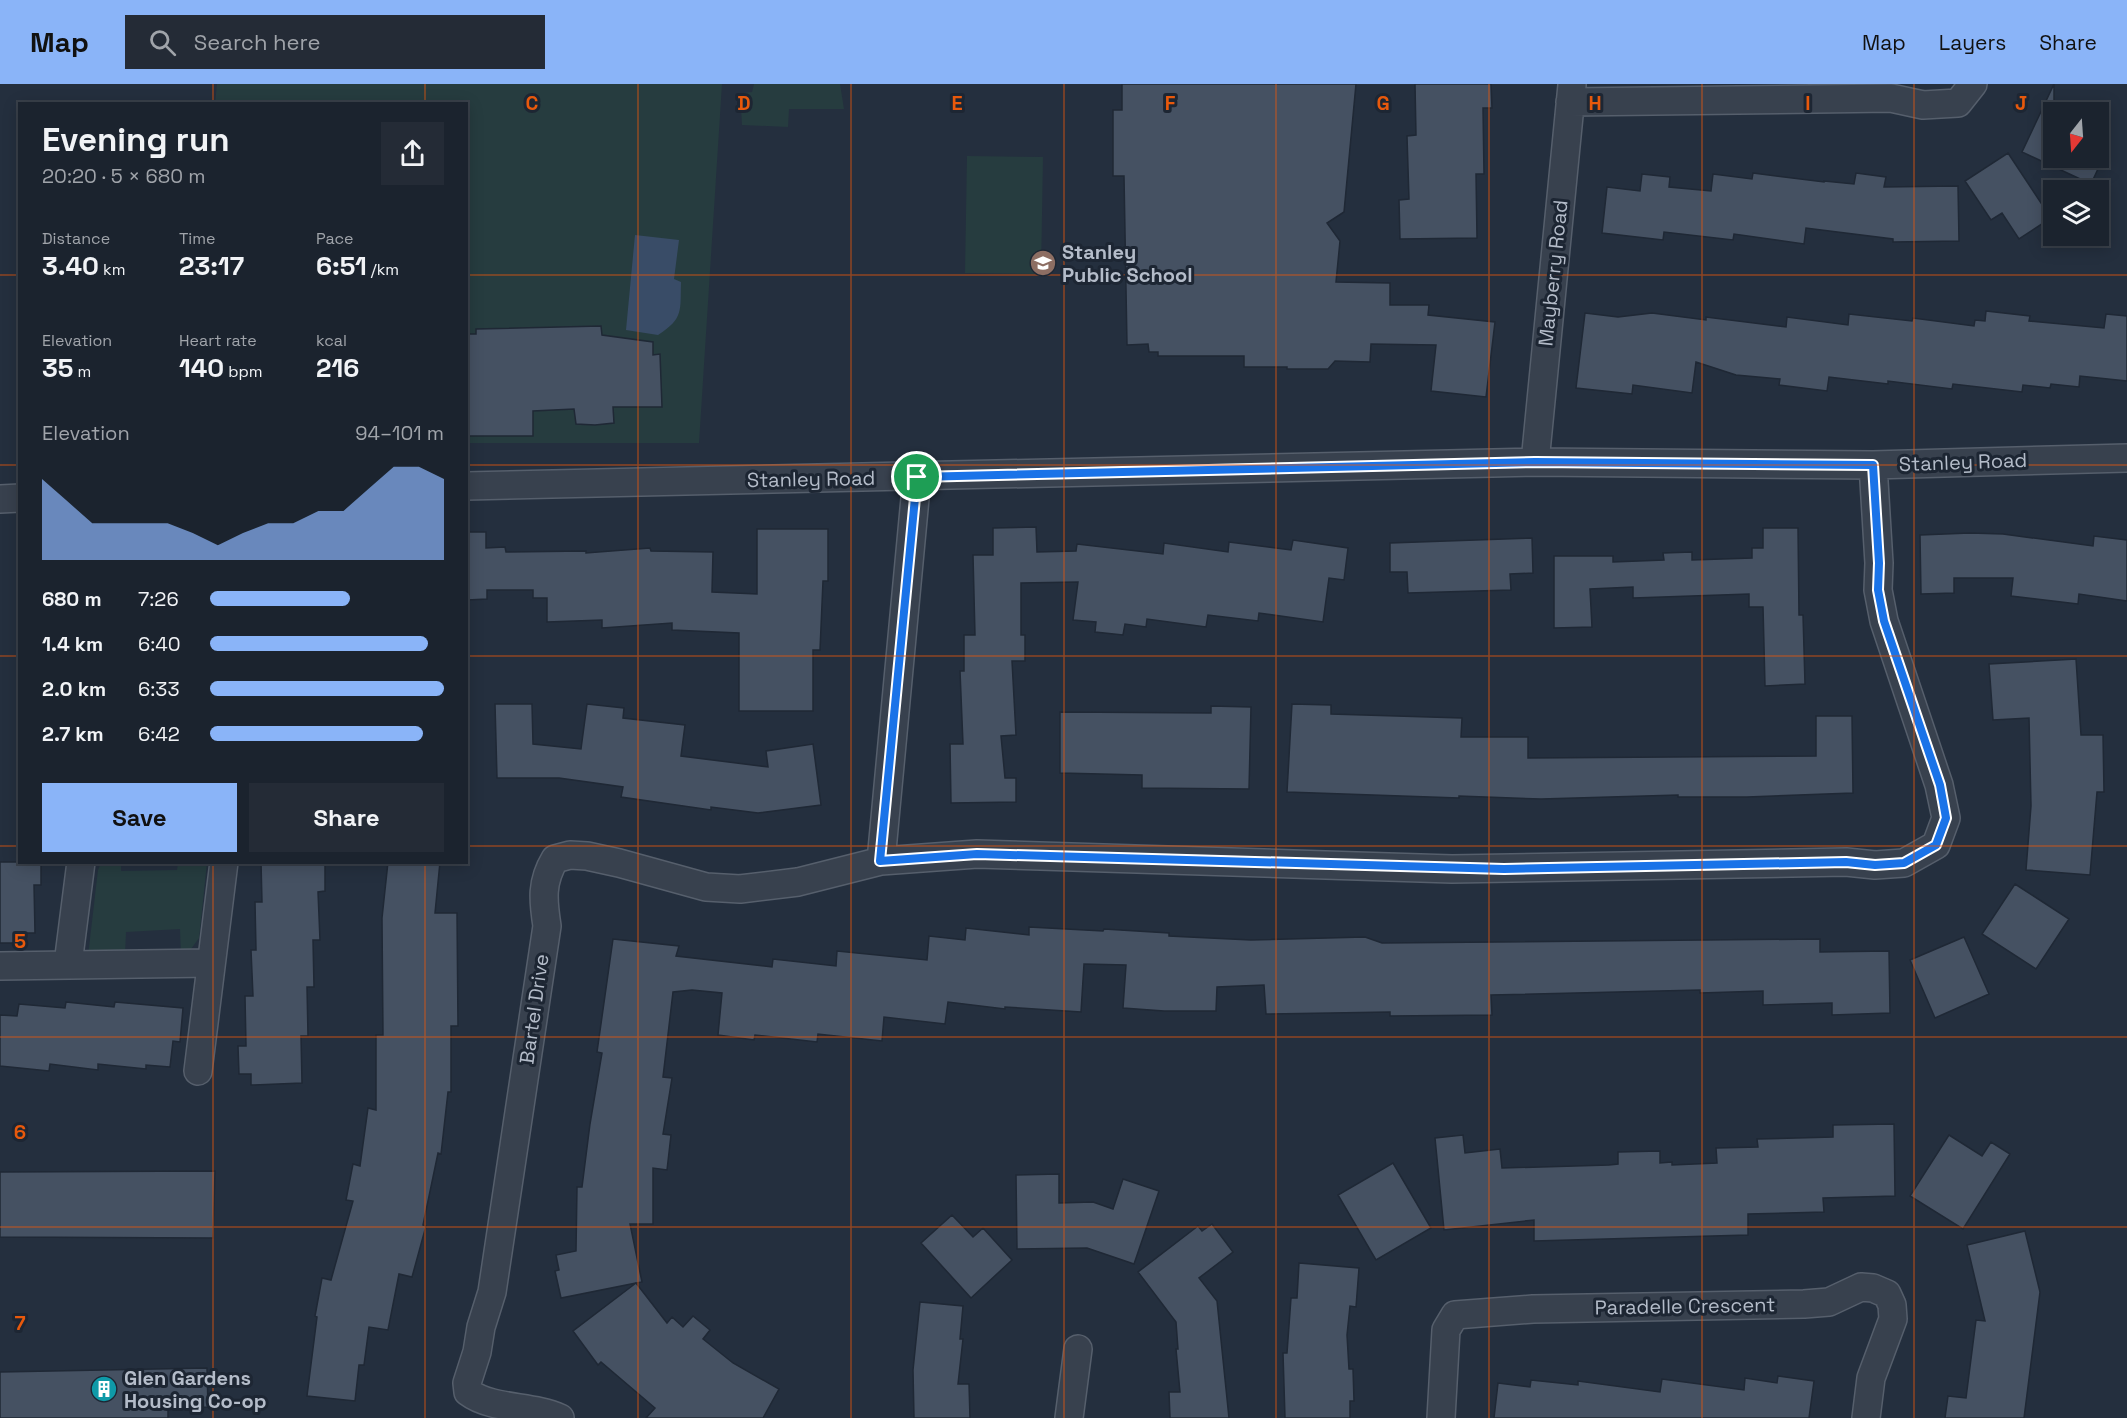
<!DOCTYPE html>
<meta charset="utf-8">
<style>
body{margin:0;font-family:"Space Grotesk",sans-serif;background:#242b36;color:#f1f3f6;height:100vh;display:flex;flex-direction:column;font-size:22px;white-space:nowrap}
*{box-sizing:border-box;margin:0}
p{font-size:20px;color:#a0a4aa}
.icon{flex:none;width:33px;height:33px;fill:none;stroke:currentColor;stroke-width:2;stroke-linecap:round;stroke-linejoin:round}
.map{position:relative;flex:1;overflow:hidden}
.sheet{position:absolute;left:18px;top:18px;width:450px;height:762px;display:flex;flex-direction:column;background:#1b232e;border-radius:0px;box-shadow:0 3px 15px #0003,0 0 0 2px #39404a}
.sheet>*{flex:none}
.needle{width:39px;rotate:197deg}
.buttons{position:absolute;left:2043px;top:18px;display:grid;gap:12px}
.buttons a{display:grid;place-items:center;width:66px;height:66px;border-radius:0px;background:#1b232e;box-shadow:0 3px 15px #0003,0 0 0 2px #39404a;font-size:30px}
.pin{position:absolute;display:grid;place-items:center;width:51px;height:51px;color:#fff;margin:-26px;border:3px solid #fff;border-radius:50%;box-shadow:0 2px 6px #0007}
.round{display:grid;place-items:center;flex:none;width:63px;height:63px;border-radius:0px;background:#242b36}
.headline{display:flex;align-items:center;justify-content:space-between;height:102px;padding:0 24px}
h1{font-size:33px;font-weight:800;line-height:45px}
.stats{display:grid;grid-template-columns:repeat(3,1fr);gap:9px;height:102px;padding:6px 24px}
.stats div{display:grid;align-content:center}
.stats b{font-size:26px;font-weight:800}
.stats small{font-size:16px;font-weight:400}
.stats p{font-size:16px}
.chart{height:168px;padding:12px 24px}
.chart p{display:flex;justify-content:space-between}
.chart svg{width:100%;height:108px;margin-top:6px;fill:#8ab4f8;opacity:.7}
.button{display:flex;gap:12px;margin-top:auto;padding:12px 24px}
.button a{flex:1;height:69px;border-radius:0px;background:#8ab4f8;color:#111;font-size:24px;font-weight:800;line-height:69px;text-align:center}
.button a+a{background:#242b36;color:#f1f3f6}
ul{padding:0 24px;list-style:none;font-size:20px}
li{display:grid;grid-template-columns:96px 72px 1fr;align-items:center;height:45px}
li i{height:15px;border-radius:8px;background:#8ab4f8}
header{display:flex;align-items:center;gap:36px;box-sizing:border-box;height:84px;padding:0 30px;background:#8ab4f8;color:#111}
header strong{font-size:28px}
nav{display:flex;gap:33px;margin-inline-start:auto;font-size:21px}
.search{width:420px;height:54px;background:#242b36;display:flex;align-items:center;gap:15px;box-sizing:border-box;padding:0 21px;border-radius:0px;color:#a0a4aa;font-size:22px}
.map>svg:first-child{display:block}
.green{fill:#263c3f}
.water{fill:#394c67}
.building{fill:#455162;stroke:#1f2835;stroke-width:1.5}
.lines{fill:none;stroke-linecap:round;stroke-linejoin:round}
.minor-casing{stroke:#565f6c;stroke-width:30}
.minor{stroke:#38414e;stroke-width:27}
.route-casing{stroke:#fff;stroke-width:12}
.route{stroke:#1a73e8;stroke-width:8}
.grid{fill:none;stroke:#e8590c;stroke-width:1.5;stroke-opacity:0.55}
.labels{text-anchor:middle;stroke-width:6;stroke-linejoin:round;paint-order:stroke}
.poi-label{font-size:20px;font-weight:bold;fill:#b4bcc9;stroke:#1d2633;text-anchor:start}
.street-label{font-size:20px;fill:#b4bcc9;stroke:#1d2633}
.grid-label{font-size:20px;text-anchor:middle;font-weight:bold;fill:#e8590c;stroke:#1d2633;stroke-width:6;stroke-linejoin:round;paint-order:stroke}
</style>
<header>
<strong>Map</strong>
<div class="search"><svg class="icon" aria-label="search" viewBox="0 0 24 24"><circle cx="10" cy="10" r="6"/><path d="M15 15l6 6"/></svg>Search here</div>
<nav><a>Map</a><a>Layers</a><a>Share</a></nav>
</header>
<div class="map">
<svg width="2127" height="1334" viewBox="0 0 2127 1334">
<rect width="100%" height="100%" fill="#242f3e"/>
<path class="green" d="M 217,0 L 722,0 L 699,359 L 467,359 L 466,20 L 215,20 Z
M 754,0 L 840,0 L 844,25 L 789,25 L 788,43 L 742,41 L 741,23 L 743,9 L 752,8 Z
M 967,72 L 1043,73 L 1041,190 L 965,189 Z
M 101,779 L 121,779 L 121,787 L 177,786 L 178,779 L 207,779 L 199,854 L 188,869 L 181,871 L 180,845 L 126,848 L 125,871 L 88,872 L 98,786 Z"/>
<path class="water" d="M 635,151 L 679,156 L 674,195 L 681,198 C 680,227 684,234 658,251 L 626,246 Z"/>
<path class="building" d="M 1122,0 L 1356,0 L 1344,128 L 1327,139 L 1340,157 L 1336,198 L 1390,199 L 1390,221 L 1429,221 L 1428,231 L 1495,238 L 1486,313 L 1431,307 L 1436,261 L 1371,260 L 1370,278 L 1335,277 L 1328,285 L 1287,285 L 1287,283 L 1244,283 L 1244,272 L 1158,272 L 1158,268 L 1149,268 L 1148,260 L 1127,261 L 1124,92 L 1113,92 L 1113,26 L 1122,26 Z
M 1415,0 L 1491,0 L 1492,24 L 1483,24 L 1484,90 L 1476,90 L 1477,154 L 1400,155 L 1399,116 L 1409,115 L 1407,52 L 1416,51 Z
M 2054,0 L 2054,74 L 2103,74 L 2091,100 L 2022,68 Z
M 2008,69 L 2051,134 L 2019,155 L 2002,129 L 1991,136 L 1965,97 Z
M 1753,89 L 1824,98 L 1824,97 L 1854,100 L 1856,89 L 1886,93 L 1884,103 L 1958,102 L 1959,157 L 1893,158 L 1893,155 L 1806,144 L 1804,160 L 1734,150 L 1733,156 L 1664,148 L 1663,156 L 1602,149 L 1607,103 L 1640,107 L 1642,90 L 1670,93 L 1669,103 L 1711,107 L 1713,90 L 1752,95 Z
M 1986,227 L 2030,232 L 2029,237 L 2104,244 L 2106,230 L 2127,232 L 2127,297 L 2080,292 L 2079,303 L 2051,300 L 2050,304 L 2023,301 L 2022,308 L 1953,300 L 1952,305 L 1888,297 L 1888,300 L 1829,293 L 1827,307 L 1779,301 L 1780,295 L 1736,291 L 1696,278 L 1692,309 L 1633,301 L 1632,310 L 1576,304 L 1585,229 L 1618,233 L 1652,229 L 1706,236 L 1706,233 L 1786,243 L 1787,233 L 1848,241 L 1849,230 L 1912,237 L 1913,234 L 1974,242 L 1975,236 L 1985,237 Z
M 601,242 L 602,251 L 653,258 L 653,271 L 660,270 L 662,323 L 613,323 L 614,339 L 595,341 L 576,340 L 574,325 L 533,327 L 533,352 L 466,352 L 469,250 L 476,250 L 476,245 Z
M 1036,443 L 1037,468 L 1076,467 L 1077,460 L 1163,470 L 1164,459 L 1228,468 L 1229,458 L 1291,466 L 1293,456 L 1348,464 L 1344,496 L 1329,494 L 1323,538 L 1259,529 L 1258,537 L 1208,531 L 1206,543 L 1147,535 L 1146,543 L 1125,540 L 1123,551 L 1095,548 L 1096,538 L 1073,536 L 1078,498 L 1021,499 L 1021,551 L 1025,551 L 1025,577 L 1012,577 L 1016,651 L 1001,652 L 1005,694 L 1016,694 L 1016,718 L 951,719 L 950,660 L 963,660 L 960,587 L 964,587 L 964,551 L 975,551 L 973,471 L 993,471 L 993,444 Z
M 1763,444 L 1798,444 L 1799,531 L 1803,531 L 1805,600 L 1765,602 L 1763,523 L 1749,523 L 1749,510 L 1633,514 L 1633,503 L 1590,505 L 1592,543 L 1554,544 L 1554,472 L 1613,472 L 1613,478 L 1664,476 L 1663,469 L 1692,468 L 1692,476 L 1752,474 L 1752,464 L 1763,464 Z
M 757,445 L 828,445 L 828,497 L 823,497 L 820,566 L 813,566 L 813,627 L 739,627 L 739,549 L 672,546 L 672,539 L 602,544 L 602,536 L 547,538 L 547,514 L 533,514 L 533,506 L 487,506 L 487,515 L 467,516 L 466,448 L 486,448 L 486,464 L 505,463 L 506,468 L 586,467 L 586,469 L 650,464 L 651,467 L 713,468 L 712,508 L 757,510 Z
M 1970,449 L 2003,450 L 2093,462 L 2094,452 L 2127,456 L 2127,517 L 2079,510 L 2078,520 L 2011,512 L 2013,494 L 1954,494 L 1954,509 L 1921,510 L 1920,451 Z
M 1532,454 L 1533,489 L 1510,490 L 1511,506 L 1408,509 L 1407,488 L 1390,488 L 1390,459 Z
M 2076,575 L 2081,651 L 2103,651 L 2104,708 L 2097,708 L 2090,791 L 2026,786 L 2031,722 L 2029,634 L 1993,636 L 1989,580 Z
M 495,620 L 532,620 L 533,660 L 581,665 L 587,620 L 624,624 L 623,634 L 685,641 L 681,672 L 768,683 L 766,667 L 813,660 L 821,721 L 758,729 L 711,723 L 711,726 L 621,713 L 623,703 L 559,694 L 497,694 Z
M 1292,620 L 1331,621 L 1331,630 L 1462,634 L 1461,653 L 1528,653 L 1528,674 L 1816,672 L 1816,632 L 1852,632 L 1853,709 L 1747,713 L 1678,713 L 1678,711 L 1541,715 L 1459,712 L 1459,714 L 1287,708 Z
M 1211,622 L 1251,623 L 1249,705 L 1142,704 L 1142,691 L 1060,689 L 1060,628 L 1211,629 Z
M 0,778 L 41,778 L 41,801 L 34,801 L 35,849 L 24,849 L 25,859 L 0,859 Z
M 261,778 L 325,778 L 325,807 L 318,808 L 320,856 L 313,856 L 314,903 L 307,903 L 308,952 L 301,952 L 302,999 L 251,1001 L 251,990 L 239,990 L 238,962 L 246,962 L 245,912 L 253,912 L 251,866 L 256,866 L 255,818 L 262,818 Z
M 388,778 L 440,778 L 435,829 L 457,829 L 458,942 L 451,942 L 451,1008 L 448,1008 L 441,1070 L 438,1069 L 423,1141 L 426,1142 L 412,1193 L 399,1190 L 388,1246 L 369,1243 L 364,1281 L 359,1281 L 355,1317 L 307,1312 L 317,1233 L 315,1232 L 322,1194 L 331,1196 L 353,1117 L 346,1116 L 353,1080 L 360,1082 L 368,1024 L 376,1026 L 376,951 L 383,951 L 382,834 Z
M 2015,800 L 2069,835 L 2036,885 L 1982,850 Z
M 1029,843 L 1103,847 L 1104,845 L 1169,849 L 1169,852 L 1251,856 L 1365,853 L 1382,859 L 1820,855 L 1820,868 L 1889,867 L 1890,929 L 1832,931 L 1832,919 L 1763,921 L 1763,907 L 1700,909 L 1700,906 L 1491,911 L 1492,931 L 1390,932 L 1390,928 L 1266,930 L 1264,901 L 1217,903 L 1216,927 L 1164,927 L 1123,924 L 1126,881 L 1084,880 L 1081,928 L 1005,923 L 1005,925 L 948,918 L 945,940 L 884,933 L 882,957 L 818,950 L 817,958 L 755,951 L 754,956 L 718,951 L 722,909 L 692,906 L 673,908 L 663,993 L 672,994 L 663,1050 L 671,1051 L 667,1086 L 653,1084 L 653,1140 L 630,1140 L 642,1198 L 636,1199 L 667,1239 L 672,1233 L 683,1243 L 693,1232 L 710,1246 L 703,1255 L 733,1279 L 779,1305 L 763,1334 L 646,1334 L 655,1324 L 601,1278 L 598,1281 L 573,1247 L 636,1199 L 561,1214 L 555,1187 L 559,1186 L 556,1171 L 576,1167 L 577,1103 L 582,1103 L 590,1040 L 602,969 L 597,968 L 613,855 L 679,862 L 676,872 L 772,883 L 773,875 L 836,882 L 837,867 L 927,876 L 929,852 L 965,856 L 966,844 L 1029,851 Z
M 1964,853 L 1989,910 L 1935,934 L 1910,876 Z
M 66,918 L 114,923 L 115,918 L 183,924 L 180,958 L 173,957 L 170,983 L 146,981 L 146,985 L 98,980 L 98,986 L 50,980 L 49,987 L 0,982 L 0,931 L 17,932 L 19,920 L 65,924 Z
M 1894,1040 L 1895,1112 L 1823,1114 L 1824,1128 L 1748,1130 L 1748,1151 L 1534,1157 L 1534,1136 L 1444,1146 L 1435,1054 L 1463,1051 L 1465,1069 L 1500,1065 L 1502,1084 L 1609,1081 L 1618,1080 L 1618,1068 L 1660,1067 L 1660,1079 L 1672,1078 L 1672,1081 L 1717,1079 L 1716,1064 L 1758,1063 L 1757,1055 L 1833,1053 L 1833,1041 Z
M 1949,1051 L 1982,1072 L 1991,1058 L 2010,1070 L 1963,1145 L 1910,1112 Z
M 1393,1079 L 1431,1144 L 1376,1176 L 1338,1111 Z
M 215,1087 L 213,1154 L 0,1153 L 0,1088 Z
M 1059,1090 L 1059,1119 L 1093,1118 L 1113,1125 L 1123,1095 L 1159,1107 L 1134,1180 L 1087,1164 L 1017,1165 L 1016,1091 Z
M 952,1131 L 973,1153 L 983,1144 L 1012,1176 L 971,1214 L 921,1159 Z
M 1212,1140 L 1233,1168 L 1199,1194 L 1217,1217 L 1229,1334 L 1170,1334 L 1169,1308 L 1180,1308 L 1176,1265 L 1178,1265 L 1176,1238 L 1138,1188 L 1198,1142 L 1202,1147 Z
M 2025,1147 L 2040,1208 L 2024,1334 L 1945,1334 L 1948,1312 L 1966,1314 L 1976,1236 L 1985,1237 L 1967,1161 Z
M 1299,1179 L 1359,1184 L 1356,1223 L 1350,1222 L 1347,1251 L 1349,1285 L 1353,1285 L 1354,1317 L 1350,1317 L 1350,1334 L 1285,1334 L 1283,1269 L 1287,1269 L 1291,1214 L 1297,1214 Z
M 920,1218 L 963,1222 L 960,1255 L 963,1255 L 958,1300 L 969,1300 L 970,1334 L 914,1334 L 913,1286 Z
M 207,1284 L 208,1323 L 168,1324 L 168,1334 L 0,1334 L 0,1288 Z
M 1778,1292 L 1814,1297 L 1809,1334 L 1494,1334 L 1498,1299 L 1530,1303 L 1531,1296 L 1578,1301 L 1578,1297 L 1660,1308 L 1662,1295 L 1744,1306 L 1745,1294 L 1777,1299 Z"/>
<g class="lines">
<g class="minor-casing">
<path id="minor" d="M 1570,18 L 1891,14 L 1923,21 L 1958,19 L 1973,0
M 1535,378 L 1572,1
M 466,402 L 1535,378 L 1873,381 L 2127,374
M 0,415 L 20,414
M 881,777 L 917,393
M 68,880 L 81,778
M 0,882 L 211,879
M 198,987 L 224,778
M 560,1334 C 532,1321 492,1326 468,1308 L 467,1299 L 477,1268 L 481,1243 L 492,1208 L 547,842 C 543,816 541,798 555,775 L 570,771 L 587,772 L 619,779 L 706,803 L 740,805 L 798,798 L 881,777 L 977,770 L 1452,785 L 1846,778 L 1875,781 L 1904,779 L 1936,761 L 1946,734 L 1939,701 L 1884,537 L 1878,506 L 1879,479 L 1873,381
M 1069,1334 L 1078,1265
M 1441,1334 L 1446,1246 L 1455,1231 L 1533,1225 L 1804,1220 L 1829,1218 L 1861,1203 L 1873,1204 L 1887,1210 L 1892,1221 L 1893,1235 L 1871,1294 L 1866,1334"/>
</g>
<use href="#minor" class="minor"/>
</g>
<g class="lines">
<g class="route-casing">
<path id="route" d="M 1535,378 L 1873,381 L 1879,479 L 1878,506 L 1884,537 L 1940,701 L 1946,734 L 1936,761 L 1904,779 L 1875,781 L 1846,778 L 1504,785 L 977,770 L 880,777 L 917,393 Z"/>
</g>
<use href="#route" class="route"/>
</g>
<path class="grid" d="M 213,0 L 213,20M 425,0 L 425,20M 638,0 L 638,1334M 851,0 L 851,1334M 1064,0 L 1064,1334M 1276,0 L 1276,1334M 1489,0 L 1489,1334M 1702,0 L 1702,1334M 1914,0 L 1914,1334M 0,191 L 20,191M 466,191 L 2127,191M 0,381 L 20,381M 466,381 L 2127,381M 0,572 L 20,572M 466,572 L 2127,572M 0,762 L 20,762M 466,762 L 2127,762M 213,778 L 213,1334M 425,778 L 425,1334M 0,953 L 2127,953M 0,1143 L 2127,1143"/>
<defs>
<g id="school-disc" transform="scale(1.35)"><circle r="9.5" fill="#8d6e63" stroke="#1d2633"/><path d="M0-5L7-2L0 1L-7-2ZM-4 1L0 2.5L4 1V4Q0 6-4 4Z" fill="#fff"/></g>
<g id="building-disc" transform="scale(1.35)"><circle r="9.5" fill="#0f9aa8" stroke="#1d2633"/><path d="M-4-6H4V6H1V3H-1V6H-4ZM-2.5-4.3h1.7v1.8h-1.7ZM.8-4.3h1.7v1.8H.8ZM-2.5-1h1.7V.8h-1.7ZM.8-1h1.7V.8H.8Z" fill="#fff"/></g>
</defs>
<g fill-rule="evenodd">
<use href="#school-disc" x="1043" y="179"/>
<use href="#building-disc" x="104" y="1305"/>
</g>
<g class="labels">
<g class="poi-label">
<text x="1062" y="175">Stanley<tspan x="1062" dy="23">Public School</tspan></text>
<text x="124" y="1301">Glen Gardens<tspan x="124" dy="23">Housing Co-op</tspan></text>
</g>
<g class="street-label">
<text transform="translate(1553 189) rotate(-84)" y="7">Mayberry Road</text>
<text transform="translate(1963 378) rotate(-2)" y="7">Stanley Road</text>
<text transform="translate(811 395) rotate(-1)" y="7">Stanley Road</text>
<text transform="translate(534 925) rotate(-82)" y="7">Bartel Drive</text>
<text transform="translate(1685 1222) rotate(-1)" y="7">Paradelle Crescent</text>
</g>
</g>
<g class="grid-label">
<text x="532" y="26">C</text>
<text x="744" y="26">D</text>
<text x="957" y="26">E</text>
<text x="1170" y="26">F</text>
<text x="1383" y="26">G</text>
<text x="1595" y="26">H</text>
<text x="1808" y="26">I</text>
<text x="2021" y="26">J</text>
<text x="20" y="864">5</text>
<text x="20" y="1055">6</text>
<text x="20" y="1246">7</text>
</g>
</svg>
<div class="buttons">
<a><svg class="needle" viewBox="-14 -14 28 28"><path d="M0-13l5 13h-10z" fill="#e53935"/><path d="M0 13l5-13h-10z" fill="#a0a4aa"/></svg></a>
<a><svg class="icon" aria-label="layers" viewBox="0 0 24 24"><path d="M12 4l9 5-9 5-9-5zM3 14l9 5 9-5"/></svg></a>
</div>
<div class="pin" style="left:917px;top:393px;background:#1e9e55"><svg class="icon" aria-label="arrive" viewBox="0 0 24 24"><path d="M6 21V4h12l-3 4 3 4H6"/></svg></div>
<section class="sheet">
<div class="headline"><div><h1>Evening run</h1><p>20:20 · 5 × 680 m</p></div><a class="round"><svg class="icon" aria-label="share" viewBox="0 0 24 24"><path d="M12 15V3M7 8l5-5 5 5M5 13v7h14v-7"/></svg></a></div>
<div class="stats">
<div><p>Distance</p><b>3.40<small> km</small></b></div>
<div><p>Time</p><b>23:17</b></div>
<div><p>Pace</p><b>6:51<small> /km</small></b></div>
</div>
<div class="stats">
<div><p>Elevation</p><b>35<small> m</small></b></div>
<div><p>Heart rate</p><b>140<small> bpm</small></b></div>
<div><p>kcal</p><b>216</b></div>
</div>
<div class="chart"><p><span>Elevation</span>94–101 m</p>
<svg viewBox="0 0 160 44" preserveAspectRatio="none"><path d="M0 44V11L10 20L20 29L30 29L40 29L50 29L60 33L70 38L80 33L90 29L100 29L110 24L120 24L130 15L140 6L150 6L160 11V44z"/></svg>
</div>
<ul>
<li><b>680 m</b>7:26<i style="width:60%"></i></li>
<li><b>1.4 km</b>6:40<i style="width:93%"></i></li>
<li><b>2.0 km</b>6:33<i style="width:100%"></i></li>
<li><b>2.7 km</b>6:42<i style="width:91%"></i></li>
</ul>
<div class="button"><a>Save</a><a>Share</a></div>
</section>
</div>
